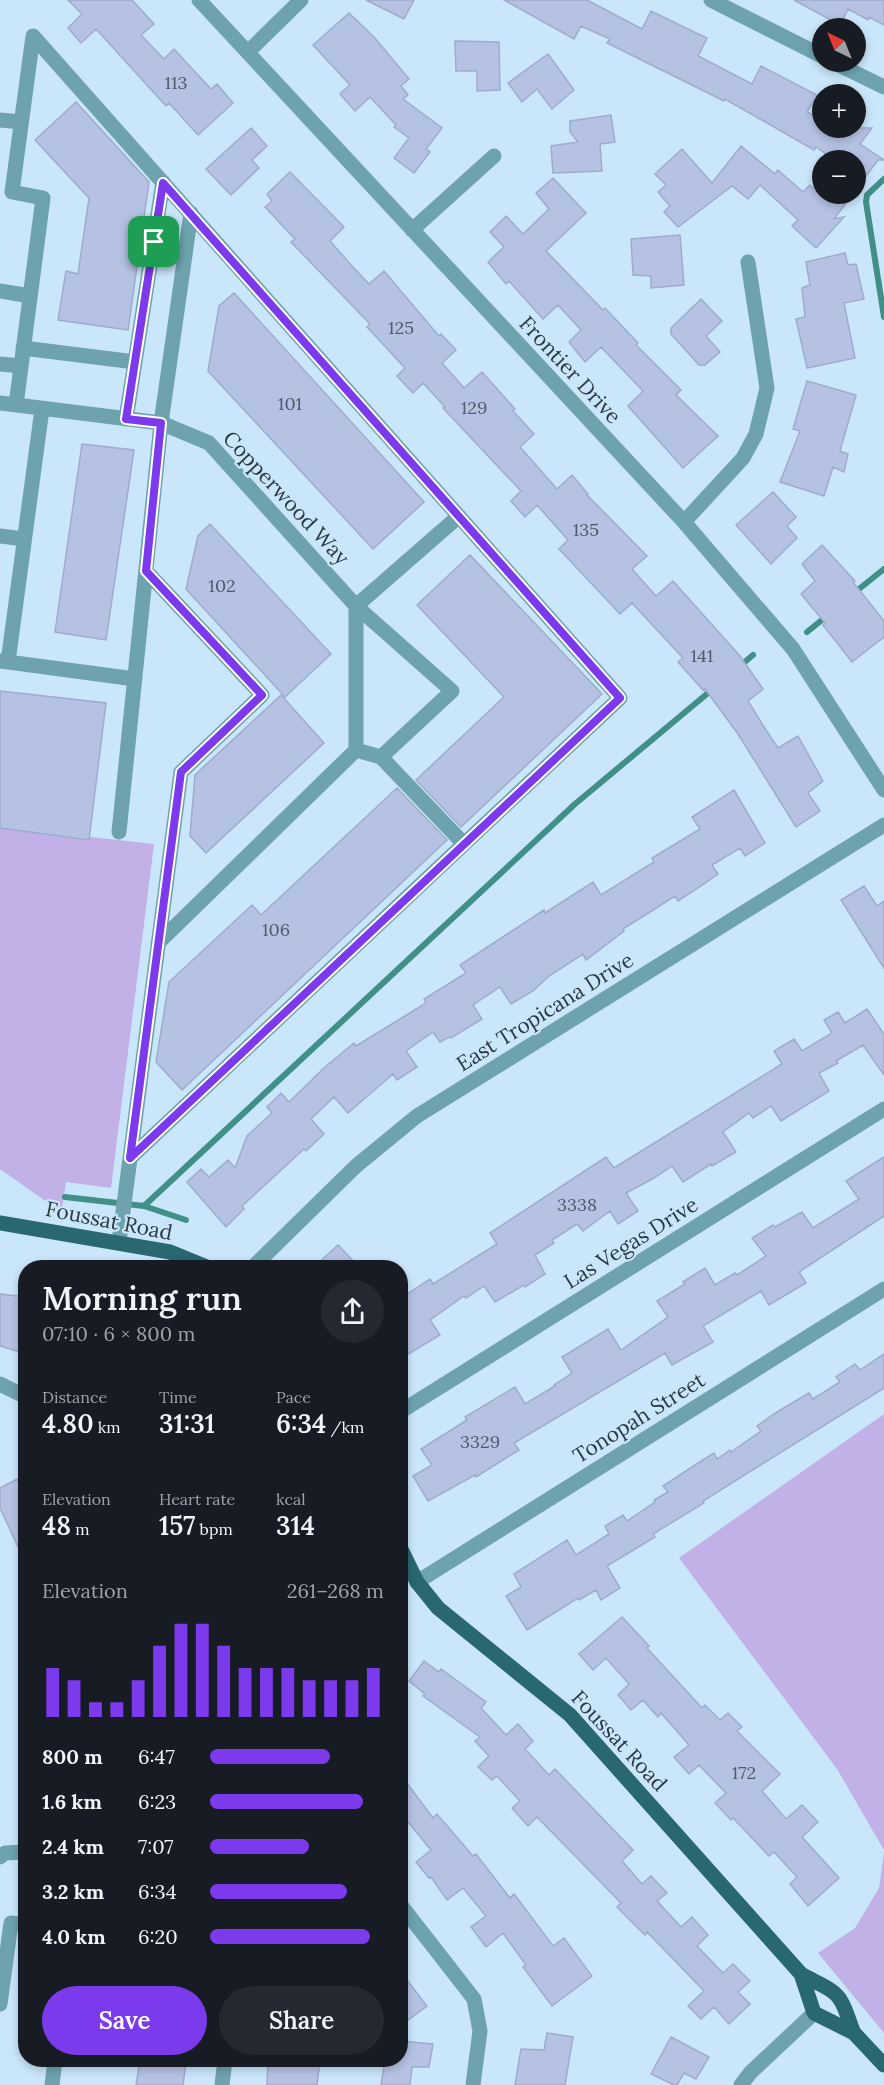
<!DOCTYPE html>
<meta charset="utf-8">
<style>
body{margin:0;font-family:Lora,serif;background:#242831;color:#f1f3f6;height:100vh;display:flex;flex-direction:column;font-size:22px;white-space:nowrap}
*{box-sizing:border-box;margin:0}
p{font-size:20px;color:#9ea1a6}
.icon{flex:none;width:33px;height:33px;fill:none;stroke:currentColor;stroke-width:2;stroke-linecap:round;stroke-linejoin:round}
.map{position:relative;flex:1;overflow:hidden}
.drawer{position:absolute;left:18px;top:1260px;width:390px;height:807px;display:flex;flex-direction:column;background:#171b24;border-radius:24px;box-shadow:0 3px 9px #0003}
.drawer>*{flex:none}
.needle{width:39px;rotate:317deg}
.buttons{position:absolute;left:812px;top:18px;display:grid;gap:12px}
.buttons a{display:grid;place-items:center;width:54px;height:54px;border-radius:50%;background:#171b24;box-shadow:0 3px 9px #0003;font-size:30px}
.pin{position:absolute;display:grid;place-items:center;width:51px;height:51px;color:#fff;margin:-26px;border-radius:12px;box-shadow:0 3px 9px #0006}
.round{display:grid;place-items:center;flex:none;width:63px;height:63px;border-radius:32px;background:#242831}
.head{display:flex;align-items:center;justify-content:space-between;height:102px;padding:0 24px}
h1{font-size:33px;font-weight:600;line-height:45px}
.metrics{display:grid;grid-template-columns:repeat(3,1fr);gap:9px;height:102px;padding:6px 24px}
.metrics div{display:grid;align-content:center}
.metrics b{font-size:26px;font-weight:600}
.metrics small{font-size:16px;font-weight:400}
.metrics p{font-size:16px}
.chart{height:168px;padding:12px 24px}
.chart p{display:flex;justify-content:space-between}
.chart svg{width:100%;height:108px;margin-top:6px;stroke:#7c3aed;stroke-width:6}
.action{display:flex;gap:12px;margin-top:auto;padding:12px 24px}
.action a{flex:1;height:69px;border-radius:36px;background:#7c3aed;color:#fff;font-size:24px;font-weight:600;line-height:69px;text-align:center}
.action a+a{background:#242831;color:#f1f3f6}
ul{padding:0 24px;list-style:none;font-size:20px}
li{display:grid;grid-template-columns:96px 72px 1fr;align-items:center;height:45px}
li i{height:15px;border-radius:8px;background:#7c3aed}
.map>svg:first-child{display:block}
.green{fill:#c1b1e7}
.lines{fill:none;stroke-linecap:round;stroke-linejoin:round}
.stream{stroke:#409088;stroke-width:6}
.building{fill:#b5c2e4;stroke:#9fabcc;stroke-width:1.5}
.minor{stroke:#6ea3ad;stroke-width:15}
.major{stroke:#296771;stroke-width:15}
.route-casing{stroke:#fff;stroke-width:12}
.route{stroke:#7c3aed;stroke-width:8}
.labels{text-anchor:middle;stroke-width:4.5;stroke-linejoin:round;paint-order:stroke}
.number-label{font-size:18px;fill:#4e5b6b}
.street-label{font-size:21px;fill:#2b3943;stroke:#cae6fa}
</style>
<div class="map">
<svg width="884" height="2085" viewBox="0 0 884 2085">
<rect width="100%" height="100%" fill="#cae6fa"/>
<path class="green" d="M 0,827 L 154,844 L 111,1188 L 66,1182 L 62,1209 L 44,1200 L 0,1169 Z
M 884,1414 L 884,1850 L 837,1769 L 679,1558 Z
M 884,1853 L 884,2033 L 818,1953 L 855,1928 L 879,1888 Z"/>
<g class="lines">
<path class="stream" d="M 884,179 L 867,195 L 866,202 L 884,317
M 854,593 L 884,569
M 807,632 L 828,615
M 740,666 L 753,655
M 65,1197 L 144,1206 L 186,1220
M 144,1206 L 575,804 L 714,688"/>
</g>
<path class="building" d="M 68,0 L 132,0 L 154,24 L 141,35 L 164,59 L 174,49 L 211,89 L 217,84 L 233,103 L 198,135 L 169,103 L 166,106 L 96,29 L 81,43 L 68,28 L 82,14 Z
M 366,0 L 414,0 L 404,19 Z
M 504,0 L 587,0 L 642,29 L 651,11 L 707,38 L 698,56 L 752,84 L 761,66 L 817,95 L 807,112 L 822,119 L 822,128 L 872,128 L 860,144 L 884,160 L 878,160 L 855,191 L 855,160 L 835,160 L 816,147 L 814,150 L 725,99 L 724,101 L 607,43 L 610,39 L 581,26 L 574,39 Z
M 794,0 L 884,0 L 884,25 L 869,17 L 868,20 L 848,9 L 840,25 Z
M 349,13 L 374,37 L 409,79 L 401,86 L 408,95 L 403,99 L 442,128 L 426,149 L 430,152 L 414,173 L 394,158 L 409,138 L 394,127 L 396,125 L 370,97 L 355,111 L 340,94 L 350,85 L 313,45 Z
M 455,41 L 499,42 L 500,90 L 477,91 L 477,71 L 456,71 Z
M 548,54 L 574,90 L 552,109 L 537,89 L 522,102 L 508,83 Z
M 76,102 L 149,182 L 128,330 L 58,320 L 66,271 L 78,274 L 89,198 L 35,140 Z
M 611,115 L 615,142 L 600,144 L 602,171 L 553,173 L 551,146 L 578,142 L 570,132 L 570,121 Z
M 251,128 L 267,146 L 252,160 L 259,168 L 231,195 L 206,169 Z
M 741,146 L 775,174 L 778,170 L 803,192 L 810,185 L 820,195 L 853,194 L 834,219 L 844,217 L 816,248 L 792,226 L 798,220 L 760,185 L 748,199 L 732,186 L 678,227 L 664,212 L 670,206 L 658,192 L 666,185 L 655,174 L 682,149 L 712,183 Z
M 290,172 L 344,227 L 330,241 L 352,266 L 369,284 L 384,271 L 439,336 L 441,334 L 456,350 L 442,363 L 464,388 L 482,372 L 515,409 L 513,411 L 534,434 L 520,447 L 557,489 L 572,475 L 588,494 L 587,495 L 647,556 L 632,569 L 656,596 L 673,581 L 740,656 L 763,689 L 748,701 L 766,730 L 778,748 L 798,736 L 823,781 L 808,793 L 820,811 L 796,827 L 738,734 L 705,689 L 703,690 L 678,662 L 683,658 L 632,603 L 620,614 L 559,549 L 568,540 L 537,505 L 525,517 L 511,501 L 521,491 L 443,408 L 445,407 L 423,383 L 413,393 L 397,376 L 405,368 L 367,327 L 370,324 L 291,242 L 295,239 L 265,207 L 272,201 L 267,194 Z
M 553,178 L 586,213 L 546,251 L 603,310 L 605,308 L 638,343 L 636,345 L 681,390 L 676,395 L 718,436 L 683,468 L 628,406 L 643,391 L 601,347 L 585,362 L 569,342 L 581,330 L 558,305 L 543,319 L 509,281 L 506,284 L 488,262 L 504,247 L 490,232 L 506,216 L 523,234 L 549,209 L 536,193 Z
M 680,235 L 684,285 L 651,288 L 651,276 L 633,275 L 631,239 Z
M 845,253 L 848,265 L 856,264 L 864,299 L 844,303 L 855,358 L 807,368 L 796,319 L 805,317 L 802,288 L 810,285 L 806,262 Z
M 234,293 L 424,502 L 373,549 L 208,371 L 219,306 Z
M 701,299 L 722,321 L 706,336 L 720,352 L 705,365 L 699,365 L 671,334 L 671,328 Z
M 807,381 L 856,395 L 840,451 L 848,454 L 844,472 L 833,467 L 824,496 L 780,482 L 800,431 L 793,429 Z
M 82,444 L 134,450 L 106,640 L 55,632 Z
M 773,492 L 796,517 L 787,526 L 797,538 L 771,564 L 736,525 Z
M 210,524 L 331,654 L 285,697 L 186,589 L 198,536 Z
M 822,545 L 855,581 L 853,582 L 884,621 L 884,637 L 852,662 L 823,625 L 825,623 L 801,594 L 815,581 L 802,564 Z
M 470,555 L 602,694 L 461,827 L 416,780 L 504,697 L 417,605 Z
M 0,691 L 106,703 L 89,840 L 0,828 Z
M 281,695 L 324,743 L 206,853 L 190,836 L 195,775 Z
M 397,788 L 447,840 L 182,1090 L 156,1062 L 169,982 L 252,905 L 261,915 Z
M 734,790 L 765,843 L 745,856 L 740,848 L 712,865 L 718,874 L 707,882 L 678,901 L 675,896 L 623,929 L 624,931 L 586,960 L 583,954 L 549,976 L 533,991 L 511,1004 L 500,987 L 473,1005 L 482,1019 L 451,1038 L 449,1037 L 440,1042 L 433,1032 L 406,1051 L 417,1067 L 397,1080 L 393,1074 L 348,1113 L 334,1097 L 311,1119 L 324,1134 L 306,1151 L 304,1149 L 242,1206 L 244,1209 L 226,1227 L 187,1182 L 201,1169 L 209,1177 L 228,1160 L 235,1168 L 247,1136 L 272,1113 L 267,1107 L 281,1093 L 289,1102 L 325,1067 L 354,1043 L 356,1046 L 426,1003 L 424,999 L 466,973 L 460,965 L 544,910 L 545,913 L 593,882 L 601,895 L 654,862 L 652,858 L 700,829 L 692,817 Z
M 864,886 L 877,906 L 884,901 L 884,968 L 841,900 Z
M 867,1009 L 884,1034 L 884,1075 L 863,1045 L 836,1061 L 838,1063 L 819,1073 L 829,1091 L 781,1121 L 771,1106 L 753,1118 L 749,1113 L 723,1132 L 736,1152 L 712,1166 L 711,1164 L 683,1182 L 672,1166 L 654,1178 L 626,1193 L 638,1211 L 618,1224 L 610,1211 L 583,1231 L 577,1224 L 552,1240 L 554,1243 L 535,1255 L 545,1274 L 525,1287 L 524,1285 L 495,1302 L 484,1286 L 466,1298 L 464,1296 L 430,1320 L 440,1335 L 400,1359 L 400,1299 L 430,1279 L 433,1284 L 497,1244 L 490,1233 L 606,1157 L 614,1168 L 782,1064 L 774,1051 L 794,1039 L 802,1051 L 832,1033 L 824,1020 L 838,1012 L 845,1023 Z
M 884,1157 L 884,1216 L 799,1272 L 806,1283 L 769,1305 L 761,1291 L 703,1326 L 713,1342 L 672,1365 L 665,1353 L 514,1443 L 519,1450 L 476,1477 L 475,1475 L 428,1501 L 413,1476 L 432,1465 L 421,1449 L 467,1420 L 465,1417 L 515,1387 L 525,1404 L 555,1386 L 554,1385 L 572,1373 L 562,1357 L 608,1329 L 621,1350 L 668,1317 L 657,1301 L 685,1284 L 683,1282 L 705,1268 L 715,1285 L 735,1273 L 737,1275 L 766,1256 L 752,1238 L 773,1225 L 775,1227 L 802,1212 L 813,1228 L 859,1199 L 846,1181 Z
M 338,1245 L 360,1268 L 313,1268 Z
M 0,1294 L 26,1297 L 26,1354 L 0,1346 Z
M 884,1354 L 884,1388 L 703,1501 L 704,1503 L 653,1534 L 655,1537 L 607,1566 L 620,1588 L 601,1600 L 596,1590 L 579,1600 L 578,1598 L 527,1630 L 506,1596 L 521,1587 L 514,1574 L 567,1540 L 576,1555 L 609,1534 L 605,1526 L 623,1515 L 627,1521 L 655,1502 L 654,1500 L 668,1492 L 663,1486 L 695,1465 L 714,1453 L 717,1459 L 730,1450 L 731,1452 L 761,1431 L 757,1426 L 777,1412 L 809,1393 L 813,1399 L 840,1382 L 836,1377 L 855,1364 L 860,1370 Z
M 17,1479 L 26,1496 L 26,1564 L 0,1508 L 0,1488 Z
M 622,1617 L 649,1646 L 647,1648 L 702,1708 L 705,1705 L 720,1720 L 728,1713 L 742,1727 L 737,1731 L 780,1774 L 762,1791 L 786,1819 L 802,1805 L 818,1822 L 802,1837 L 839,1878 L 808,1906 L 790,1884 L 797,1877 L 774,1852 L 769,1856 L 733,1818 L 731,1820 L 715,1803 L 726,1793 L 699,1765 L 689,1774 L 674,1757 L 689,1745 L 661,1713 L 658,1717 L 643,1700 L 631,1710 L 618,1695 L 629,1684 L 606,1658 L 593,1670 L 579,1654 Z
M 424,1661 L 439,1672 L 441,1669 L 486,1702 L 481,1708 L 506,1735 L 518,1724 L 533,1741 L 525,1749 L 549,1775 L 555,1769 L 633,1850 L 622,1861 L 642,1884 L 651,1876 L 667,1893 L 657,1901 L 681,1927 L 692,1917 L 708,1935 L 697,1946 L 723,1973 L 733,1964 L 750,1981 L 738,1992 L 750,2004 L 729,2024 L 714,2007 L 701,2019 L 688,2006 L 704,1991 L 647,1932 L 645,1935 L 617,1907 L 621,1903 L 537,1817 L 528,1826 L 512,1808 L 520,1801 L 497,1776 L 492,1780 L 478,1767 L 489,1756 L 475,1741 L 480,1737 L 423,1696 L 425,1694 L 409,1681 Z
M 400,1774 L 433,1818 L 437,1814 L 473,1856 L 476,1854 L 510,1898 L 514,1894 L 553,1946 L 564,1938 L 592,1976 L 552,2006 L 523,1967 L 526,1965 L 503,1933 L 486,1947 L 471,1927 L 486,1916 L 463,1888 L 447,1900 L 431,1877 L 429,1878 L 416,1862 L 431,1850 L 409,1823 L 400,1829 Z
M 400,1971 L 427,2006 L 400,2026 Z
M 547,2033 L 573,2037 L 565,2085 L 515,2085 L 521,2049 L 544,2050 Z
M 671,2037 L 709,2057 L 696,2079 L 684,2073 L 677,2085 L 674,2085 L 651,2074 Z
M 400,2041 L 433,2044 L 429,2067 L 412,2067 L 410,2085 L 381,2085 L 385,2060 L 400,2060 Z
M 140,2060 L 186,2062 L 183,2085 L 136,2085 Z
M 268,2060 L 320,2060 L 317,2085 L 267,2085 Z"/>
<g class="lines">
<path class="minor" d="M 199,0 L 684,522 L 793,649 L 884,790
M 711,0 L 822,56
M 248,52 L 301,0
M 833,62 L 884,87
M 0,120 L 21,122
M 412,230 L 494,156
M 0,291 L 30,296
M 23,348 L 135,362 L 163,182
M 0,364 L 21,366
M 0,403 L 161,423 L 209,443 L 356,606 L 452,691 L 381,757 L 356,750
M 16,405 L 43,198 L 12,192 L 33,36 L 620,698 L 464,844
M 126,419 L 135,362
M 684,522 L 743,458 L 756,434 L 767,388 L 748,262
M 0,536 L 24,539
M 0,661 L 135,679
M 8,662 L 42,409
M 119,832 L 161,423 L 191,213
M 158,943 L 356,750 L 356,606 L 459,516
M 130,1158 L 464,844 L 381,757
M 119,1242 L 181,772 L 262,695 L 146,571
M 252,1268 L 356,1166 L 417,1116 L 884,825
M 0,1384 L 26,1397
M 400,1412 L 884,1109
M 417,1582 L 884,1289
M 0,1857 L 5,1853 L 26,1852
M 400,1904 L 474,1999 L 480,2031 L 473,2085
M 0,2004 L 11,1923 L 26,1925
M 52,2085 L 55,2060
M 222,2085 L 225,2060
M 741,2085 L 750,2073 L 814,2013"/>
<path class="major" d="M 0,1223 L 170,1252 L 209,1268
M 400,1547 L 417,1582 L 438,1608 L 570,1715 L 801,1974
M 801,1974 C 814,1982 834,1988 841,2001 C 847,2011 849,2022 854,2033 L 814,2013 Z
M 854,2033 L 884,2065"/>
</g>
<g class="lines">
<g class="route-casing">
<path id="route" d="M 163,183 L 620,698 L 130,1158 L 181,772 L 262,695 L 146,571 L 161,423 L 126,419 Z"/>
</g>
<use href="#route" class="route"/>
</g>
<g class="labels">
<g class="number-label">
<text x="176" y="89">113</text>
<text x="401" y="334">125</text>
<text x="290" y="410">101</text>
<text x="474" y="414">129</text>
<text x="586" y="536">135</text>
<text x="222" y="592">102</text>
<text x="702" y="662">141</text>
<text x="276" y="936">106</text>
<text x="577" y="1211">3338</text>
<text x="480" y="1448">3329</text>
<text x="744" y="1779">172</text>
</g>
<g class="street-label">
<text transform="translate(570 370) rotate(47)" y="7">Frontier Drive</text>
<text transform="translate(286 498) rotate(47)" y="7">Copperwood Way</text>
<text transform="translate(545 1012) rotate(-32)" y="7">East Tropicana Drive</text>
<text transform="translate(109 1221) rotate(11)" y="7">Foussat Road</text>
<text transform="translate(631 1243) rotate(-32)" y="7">Las Vegas Drive</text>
<text transform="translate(639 1418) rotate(-32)" y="7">Tonopah Street</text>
<text transform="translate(619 1741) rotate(47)" y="7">Foussat Road</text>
</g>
</g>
</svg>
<div class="buttons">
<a><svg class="needle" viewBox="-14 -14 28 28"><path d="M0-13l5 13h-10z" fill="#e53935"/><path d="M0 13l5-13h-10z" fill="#9ea1a6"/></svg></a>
<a>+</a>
<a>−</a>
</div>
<div class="pin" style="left:154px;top:242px;background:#1e9e55"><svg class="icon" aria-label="arrive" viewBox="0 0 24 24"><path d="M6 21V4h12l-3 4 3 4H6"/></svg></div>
<section class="drawer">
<div class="head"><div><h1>Morning run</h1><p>07:10 · 6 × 800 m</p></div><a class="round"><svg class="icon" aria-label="share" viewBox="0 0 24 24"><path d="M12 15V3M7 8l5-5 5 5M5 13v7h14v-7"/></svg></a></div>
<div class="metrics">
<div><p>Distance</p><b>4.80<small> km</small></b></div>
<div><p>Time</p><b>31:31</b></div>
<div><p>Pace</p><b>6:34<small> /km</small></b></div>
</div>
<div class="metrics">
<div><p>Elevation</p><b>48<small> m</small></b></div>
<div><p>Heart rate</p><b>157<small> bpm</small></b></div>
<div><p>kcal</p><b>314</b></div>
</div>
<div class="chart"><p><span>Elevation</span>261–268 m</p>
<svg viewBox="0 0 160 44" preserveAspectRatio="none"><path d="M5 44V24M15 44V29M25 44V38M35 44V38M45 44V29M55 44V15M65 44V6M75 44V6M85 44V15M95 44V24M105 44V24M115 44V24M125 44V29M135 44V29M145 44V29M155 44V24"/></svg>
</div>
<ul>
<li><b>800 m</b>6:47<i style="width:69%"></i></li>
<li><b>1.6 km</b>6:23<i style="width:88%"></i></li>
<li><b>2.4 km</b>7:07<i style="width:57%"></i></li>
<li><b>3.2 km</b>6:34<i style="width:79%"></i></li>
<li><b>4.0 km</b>6:20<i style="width:92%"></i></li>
</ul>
<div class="action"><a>Save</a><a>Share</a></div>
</section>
</div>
